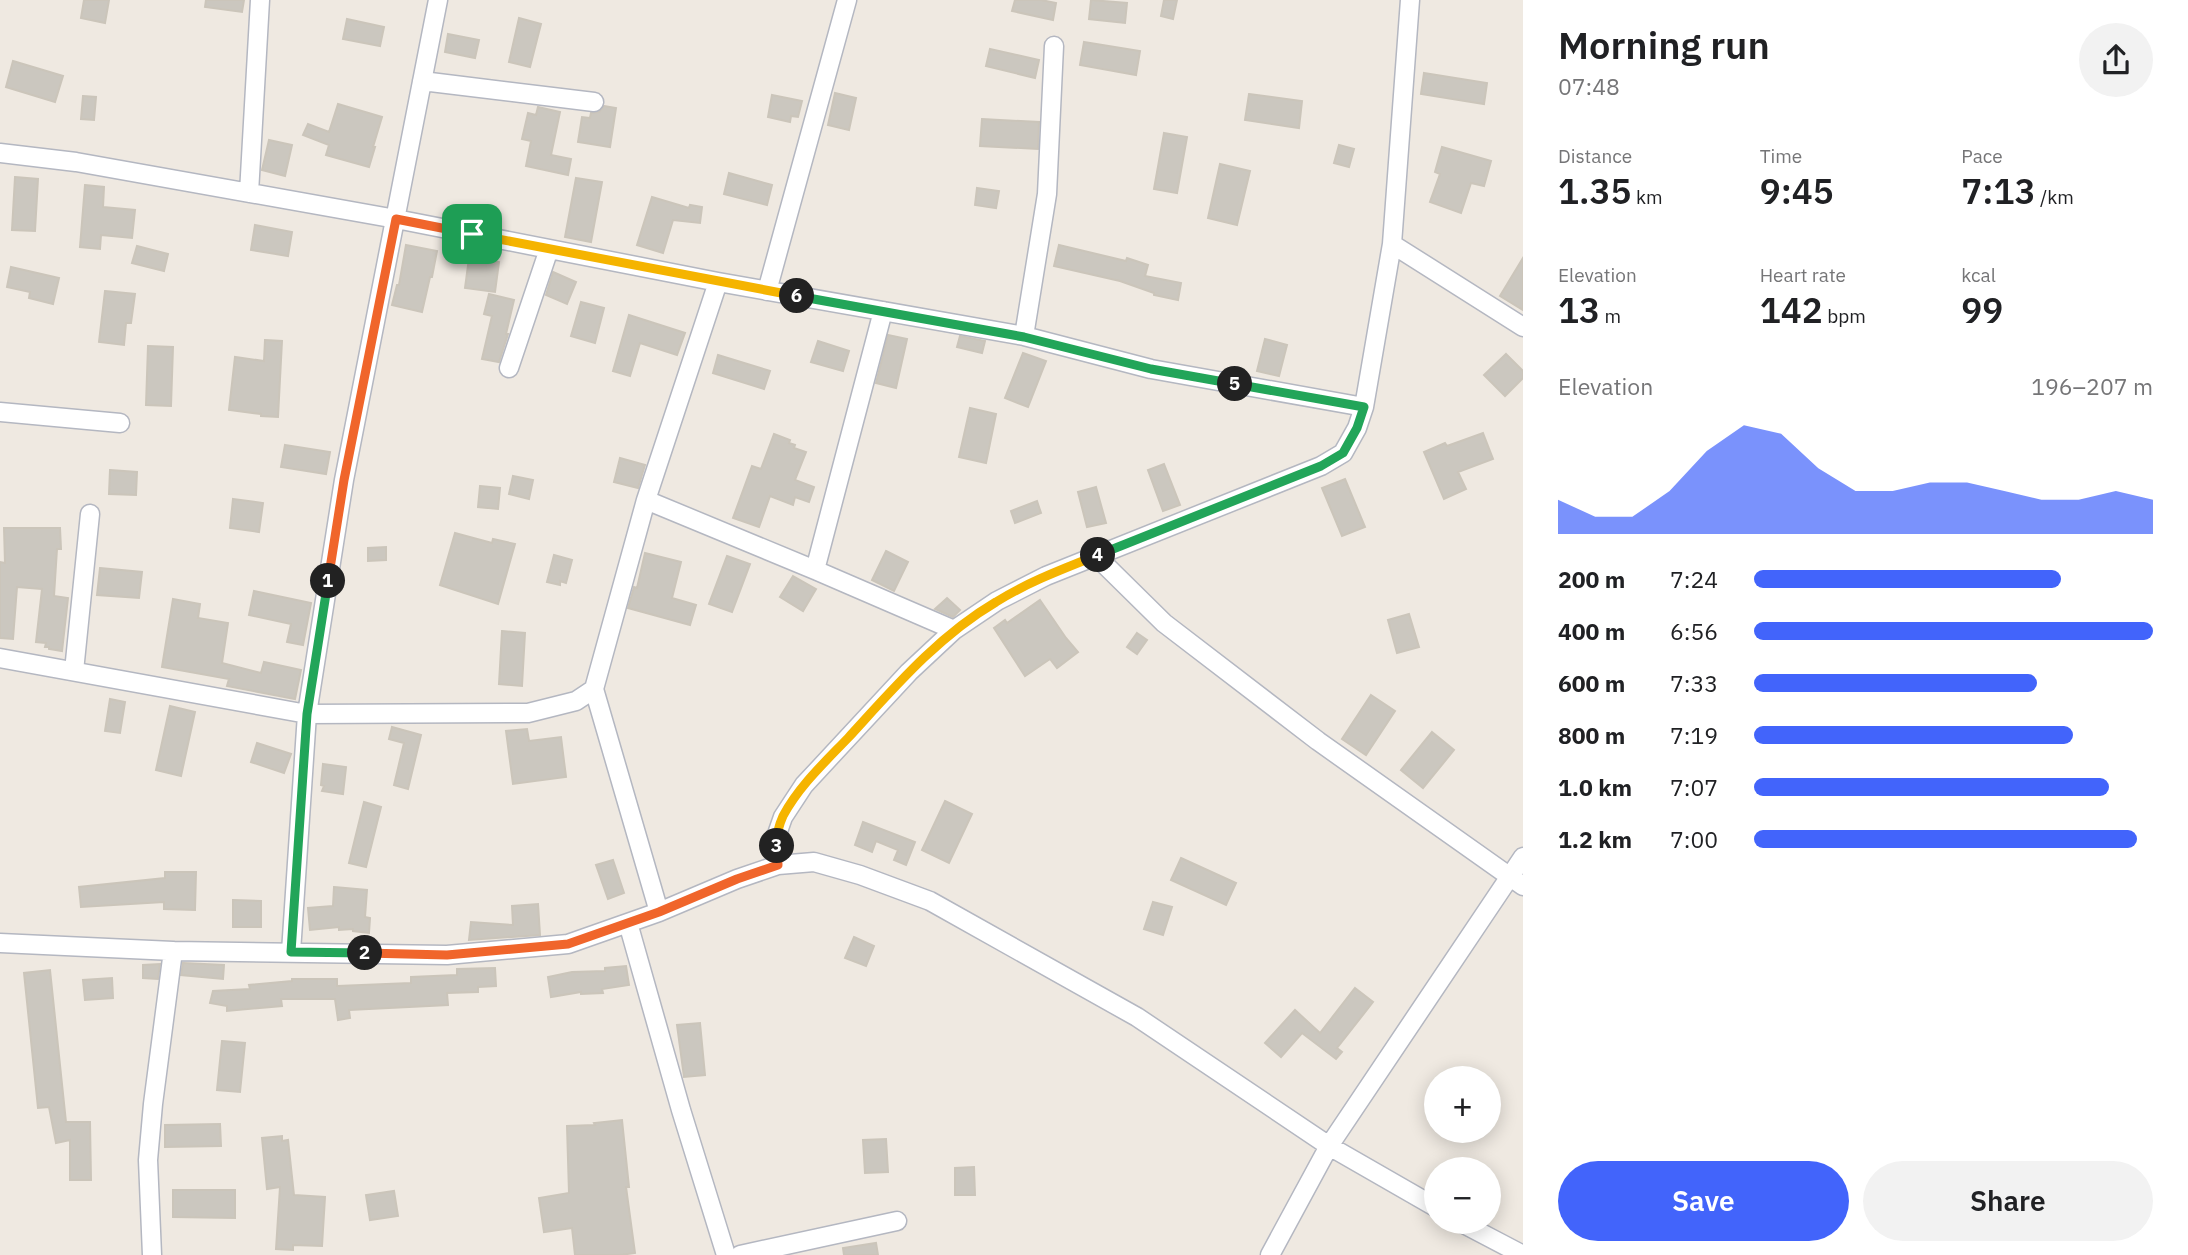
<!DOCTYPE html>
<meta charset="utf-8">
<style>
body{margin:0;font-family:"IBM Plex Sans",sans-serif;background:#f2f2f2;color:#202124;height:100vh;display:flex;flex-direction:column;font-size:26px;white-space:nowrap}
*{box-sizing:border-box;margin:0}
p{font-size:23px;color:#757577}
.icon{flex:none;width:38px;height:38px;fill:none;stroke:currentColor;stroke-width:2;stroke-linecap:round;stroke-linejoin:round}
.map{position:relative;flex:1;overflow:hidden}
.side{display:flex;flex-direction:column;background:#fff;width:665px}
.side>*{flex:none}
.fabs{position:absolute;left:1424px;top:1066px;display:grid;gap:14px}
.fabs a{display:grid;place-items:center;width:77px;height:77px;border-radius:50%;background:#fff;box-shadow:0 4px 18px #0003;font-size:35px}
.pin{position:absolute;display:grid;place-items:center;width:60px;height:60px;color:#fff;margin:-30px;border-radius:14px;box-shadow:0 4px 10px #0006}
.km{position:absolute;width:35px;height:35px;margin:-18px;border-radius:50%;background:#222;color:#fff;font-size:19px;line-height:35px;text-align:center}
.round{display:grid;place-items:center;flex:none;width:74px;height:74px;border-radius:37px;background:#f2f2f2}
.headline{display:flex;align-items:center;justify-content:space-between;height:119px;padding:0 35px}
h1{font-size:38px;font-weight:600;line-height:52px}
.metrics{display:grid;grid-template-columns:repeat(3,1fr);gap:10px;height:119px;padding:7px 35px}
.metrics div{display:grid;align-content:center}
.metrics b{font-size:35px;font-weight:600}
.metrics small{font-size:19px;font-weight:400}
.metrics p{font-size:19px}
.chart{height:196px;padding:14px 35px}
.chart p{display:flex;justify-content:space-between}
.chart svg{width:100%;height:126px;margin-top:7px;fill:#4264fb;opacity:.7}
.button{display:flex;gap:14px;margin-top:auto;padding:14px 35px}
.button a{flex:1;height:80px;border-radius:42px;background:#4264fb;color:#fff;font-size:28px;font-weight:600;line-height:80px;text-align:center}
.button a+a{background:#f2f2f2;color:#202124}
ul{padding:0 35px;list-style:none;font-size:23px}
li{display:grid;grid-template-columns:112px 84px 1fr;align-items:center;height:52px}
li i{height:18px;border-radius:9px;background:#4264fb}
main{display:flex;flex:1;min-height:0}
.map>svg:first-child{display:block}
.building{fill:#cbc7bf;stroke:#cbc5ba;stroke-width:2}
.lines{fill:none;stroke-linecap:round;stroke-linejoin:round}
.minor-casing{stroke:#b4b7c1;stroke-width:21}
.minor{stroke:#fff;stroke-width:18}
.split-1-casing{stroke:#fff;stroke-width:14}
.split-2-casing{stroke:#fff;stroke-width:14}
.split-3-casing{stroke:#fff;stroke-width:14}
.split-4-casing{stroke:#fff;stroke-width:14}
.split-5-casing{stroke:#fff;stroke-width:14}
.split-6-casing{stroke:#fff;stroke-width:14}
.split-7-casing{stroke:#fff;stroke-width:14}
.split-1{stroke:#f0652b;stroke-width:9}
.split-2{stroke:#22a559;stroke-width:9}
.split-3{stroke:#f0652b;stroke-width:9}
.split-4{stroke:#f5b400;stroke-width:9}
.split-5{stroke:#22a559;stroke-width:9}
.split-6{stroke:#22a559;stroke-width:9}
.split-7{stroke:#f5b400;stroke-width:9}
</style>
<main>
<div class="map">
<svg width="1523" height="1255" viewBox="0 0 1523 1255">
<rect width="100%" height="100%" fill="#efe9e1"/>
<path class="building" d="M 84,0 L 109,0 L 105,23 L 81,18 Z
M 206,0 L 244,0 L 242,12 L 205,7 Z
M 1015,0 L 1041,0 L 1056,3 L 1053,20 L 1012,11 Z
M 1091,0 L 1127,3 L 1125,23 L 1089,19 Z
M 1164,0 L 1177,0 L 1173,19 L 1161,16 Z
M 519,18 L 541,24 L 530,67 L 509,62 Z
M 347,19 L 384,27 L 380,46 L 343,39 Z
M 448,34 L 479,40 L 475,58 L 445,52 Z
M 1084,42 L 1140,51 L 1136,75 L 1080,65 Z
M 990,49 L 1039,60 L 1035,78 L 986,66 Z
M 13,61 L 63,76 L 55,102 L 6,87 Z
M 1424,73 L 1487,83 L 1484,104 L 1421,94 Z
M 835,93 L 856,98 L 849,130 L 828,125 Z
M 1249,94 L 1302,101 L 1299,128 L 1245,120 Z
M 772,95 L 802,101 L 798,117 L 791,116 L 790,122 L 768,117 Z
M 83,96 L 96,97 L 94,120 L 81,119 Z
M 338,104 L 382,117 L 373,147 L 375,147 L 369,167 L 326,155 L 329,145 L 303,135 L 308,124 L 329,132 Z
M 604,106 L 616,108 L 610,147 L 578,142 L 582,117 L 590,118 L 591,113 L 599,112 Z
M 538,107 L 560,112 L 551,155 L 571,159 L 568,175 L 526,166 L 531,141 L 522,139 L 528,113 L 536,115 Z
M 982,119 L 1039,122 L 1038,149 L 980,146 Z
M 1164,133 L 1187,137 L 1177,193 L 1154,189 Z
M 269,140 L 292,145 L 285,176 L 262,170 Z
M 1339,145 L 1354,149 L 1349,167 L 1334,163 Z
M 1442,147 L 1491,161 L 1484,186 L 1471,183 L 1461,213 L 1430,202 L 1440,174 L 1435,172 Z
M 1220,164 L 1250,171 L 1237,225 L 1208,218 Z
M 729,173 L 772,185 L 767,205 L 724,194 Z
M 15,177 L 38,179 L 35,231 L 12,230 Z
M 576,178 L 602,182 L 591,242 L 565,237 Z
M 85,185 L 104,187 L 103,207 L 135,210 L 132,238 L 101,235 L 100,249 L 80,247 Z
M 977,188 L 999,191 L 996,208 L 975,205 Z
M 652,197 L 689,208 L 690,205 L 702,207 L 700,223 L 673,220 L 663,253 L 637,245 Z
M 255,225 L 292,232 L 288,256 L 251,250 Z
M 406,245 L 437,251 L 432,277 L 430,277 L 422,312 L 392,305 L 397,285 L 399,285 Z
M 1059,245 L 1126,261 L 1127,258 L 1148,265 L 1145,276 L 1181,283 L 1178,300 L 1154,295 L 1154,293 L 1120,281 L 1054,266 Z
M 137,246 L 168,254 L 164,271 L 132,263 Z
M 469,258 L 499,262 L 495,292 L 465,288 Z
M 1523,258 L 1523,310 L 1500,296 Z
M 11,267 L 59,278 L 53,304 L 29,298 L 30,292 L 7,287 Z
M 553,272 L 576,282 L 567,304 L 546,295 Z
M 105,291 L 135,294 L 131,323 L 126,323 L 124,345 L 99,342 Z
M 489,294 L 514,300 L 506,334 L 508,334 L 499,362 L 482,359 L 492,316 L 484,314 Z
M 581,302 L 604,308 L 595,343 L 571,336 Z
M 629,315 L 685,333 L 677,355 L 640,343 L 630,376 L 613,371 Z
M 888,335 L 907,339 L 896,388 L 876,383 Z
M 960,336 L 985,341 L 982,353 L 957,347 Z
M 1265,339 L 1287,345 L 1279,376 L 1257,371 Z
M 265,340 L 282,341 L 278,417 L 261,416 L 261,414 L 229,410 L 235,357 L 264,361 Z
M 818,341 L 849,351 L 843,371 L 811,362 Z
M 148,346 L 173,347 L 171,406 L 146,405 Z
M 1023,353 L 1046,361 L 1028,407 L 1005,398 Z
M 1506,354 L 1523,371 L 1523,378 L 1505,396 L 1484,375 Z
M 718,355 L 770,371 L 764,389 L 713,373 Z
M 970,408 L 996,414 L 986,463 L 959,457 Z
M 1483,433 L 1493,459 L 1458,472 L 1466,489 L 1444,499 L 1424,452 L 1445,443 L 1447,446 Z
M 774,434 L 790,440 L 789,443 L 795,445 L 794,448 L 806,452 L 795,480 L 814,487 L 809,502 L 795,497 L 793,505 L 770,496 L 759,527 L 733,518 L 752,466 L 761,469 Z
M 285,445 L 330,452 L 326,474 L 281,467 Z
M 620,458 L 645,465 L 638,488 L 614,482 Z
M 1164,464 L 1180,505 L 1163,511 L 1148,470 Z
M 110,470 L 137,472 L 136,495 L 109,494 Z
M 513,476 L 533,480 L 529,499 L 509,494 Z
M 1345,479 L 1365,527 L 1342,536 L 1322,488 Z
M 480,486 L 500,488 L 498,509 L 478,507 Z
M 1096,487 L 1106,523 L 1087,527 L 1078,492 Z
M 233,499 L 263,503 L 259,532 L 230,528 Z
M 1037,501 L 1041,513 L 1015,523 L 1011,511 Z
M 4,528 L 60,528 L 61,549 L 57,549 L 54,596 L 68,598 L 62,651 L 49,649 L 49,647 L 45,647 L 46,643 L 36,642 L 42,589 L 17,587 L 13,639 L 0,638 L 0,562 L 5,563 Z
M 455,533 L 492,543 L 493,539 L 515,544 L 498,604 L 440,585 Z
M 386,547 L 386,560 L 368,561 L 368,548 Z
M 886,551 L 908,562 L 894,591 L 872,580 Z
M 645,553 L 681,562 L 672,598 L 696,605 L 690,625 L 628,608 L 634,587 L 637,588 Z
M 554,555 L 572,560 L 566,583 L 560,581 L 560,585 L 547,582 Z
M 727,556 L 750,564 L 732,612 L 709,604 Z
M 100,568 L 142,572 L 139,598 L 97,595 Z
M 793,576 L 816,589 L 803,611 L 780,597 Z
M 254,591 L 311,603 L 303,645 L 287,642 L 291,624 L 249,615 Z
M 947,598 L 960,610 L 953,617 L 935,609 Z
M 173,599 L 200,604 L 198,618 L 228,623 L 222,663 L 261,673 L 264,662 L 301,670 L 295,699 L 227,686 L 229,679 L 162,667 Z
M 1040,600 L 1066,638 L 1078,652 L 1057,668 L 1050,659 L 1025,676 L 994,628 L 1005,620 L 1007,623 Z
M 1409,614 L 1419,647 L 1397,653 L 1388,620 Z
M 502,631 L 525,633 L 522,686 L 499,684 Z
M 1137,633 L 1147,640 L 1137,654 L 1127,647 Z
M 1371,695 L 1395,711 L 1366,755 L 1342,739 Z
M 110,699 L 125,702 L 120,733 L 105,731 Z
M 170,706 L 195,712 L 181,776 L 156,770 Z
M 392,727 L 421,735 L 408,789 L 394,785 L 404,743 L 389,739 Z
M 527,729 L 529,741 L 561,737 L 566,777 L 513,784 L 506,731 Z
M 1432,732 L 1454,750 L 1423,788 L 1401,770 Z
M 257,743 L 291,754 L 284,773 L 251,762 Z
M 323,764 L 346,767 L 343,794 L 322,791 L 324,786 L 321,785 Z
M 945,801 L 972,814 L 949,863 L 922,850 Z
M 364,802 L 381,807 L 366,867 L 349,863 Z
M 863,822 L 915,842 L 906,865 L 894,860 L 898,850 L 876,841 L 872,852 L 855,845 Z
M 1181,858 L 1236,883 L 1226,905 L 1171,880 Z
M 613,860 L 624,893 L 608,899 L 596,865 Z
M 165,872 L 196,872 L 195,910 L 164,909 L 164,902 L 81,907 L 79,887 L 165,878 Z
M 334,887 L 367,890 L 365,917 L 370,918 L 369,933 L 353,931 L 353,929 L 339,930 L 339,927 L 310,930 L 308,908 L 333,906 Z
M 233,900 L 261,901 L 261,927 L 233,927 Z
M 1153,902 L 1172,907 L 1163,935 L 1144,929 Z
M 538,904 L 540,935 L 469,940 L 471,922 L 513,925 L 512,906 Z
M 854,937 L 874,946 L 866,966 L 845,958 Z
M 183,963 L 224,965 L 223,979 L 181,975 Z
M 160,964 L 158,979 L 143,978 L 143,965 Z
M 626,966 L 629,985 L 602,989 L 603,993 L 581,994 L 581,992 L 551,997 L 548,977 L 572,972 L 605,971 L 605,968 Z
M 495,968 L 496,986 L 478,987 L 478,992 L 447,993 L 448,1005 L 349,1010 L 350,1018 L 338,1020 L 335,999 L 281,999 L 282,1006 L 227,1011 L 227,1006 L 210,1003 L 213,991 L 250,989 L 249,985 L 292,981 L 292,979 L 337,979 L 337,986 L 411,983 L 411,977 L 457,975 L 457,969 Z
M 50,970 L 66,1122 L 90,1122 L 91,1180 L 70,1180 L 70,1140 L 56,1143 L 49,1107 L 38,1108 L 24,973 Z
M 112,978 L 113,998 L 85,1000 L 83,980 Z
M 1355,988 L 1373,1002 L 1337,1048 L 1342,1052 L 1336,1059 L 1302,1033 L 1281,1057 L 1265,1043 L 1295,1010 L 1320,1033 Z
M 700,1023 L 705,1075 L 684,1077 L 677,1025 Z
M 222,1041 L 245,1043 L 240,1092 L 217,1090 Z
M 622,1120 L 629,1187 L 626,1187 L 635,1253 L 620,1255 L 575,1255 L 572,1228 L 544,1232 L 539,1198 L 569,1193 L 567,1126 L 595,1125 L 594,1123 Z
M 220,1124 L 221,1146 L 165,1147 L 165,1125 Z
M 282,1136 L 282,1141 L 288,1140 L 294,1195 L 325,1197 L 322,1246 L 293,1245 L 293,1250 L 276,1249 L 280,1187 L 267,1189 L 262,1138 Z
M 886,1139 L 888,1172 L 865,1173 L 863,1140 Z
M 974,1167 L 975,1195 L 955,1195 L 955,1168 Z
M 173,1190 L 235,1190 L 235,1218 L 173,1217 Z
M 394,1191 L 398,1216 L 370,1220 L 366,1195 Z
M 876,1243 L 878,1255 L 844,1255 L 843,1248 Z"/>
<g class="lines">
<g class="minor-casing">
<path id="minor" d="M 422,81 L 594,102
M 0,153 L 76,162 L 396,219 L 718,282 L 1024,336 L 1151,369 L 1364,407
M 249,193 L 260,0
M 1392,244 L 1523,327
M 767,291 L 847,0
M 1024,336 L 1047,194 L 1054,46
M 509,368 L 549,249
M 0,412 L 120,423
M 646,500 L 815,570 L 954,630
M 1096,556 L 1164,623 L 1318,741 L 1523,886
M 815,570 L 883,311
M 0,658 L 307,714 L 528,713 L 576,701 L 594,689
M 74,671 L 90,514
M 778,865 L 776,837 L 783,817 L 804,785 L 909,672 L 954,630 L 997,601 L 1046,576 L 1321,466 L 1343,453 L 1357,428 L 1364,407 L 1392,244 L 1410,0
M 659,912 L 594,689 L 646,500 L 718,282
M 628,923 L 681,1110 L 726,1255
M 0,943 L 173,951 L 447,955 L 568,944 L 659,912 L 737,879 L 778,865 L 814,862 L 860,875 L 930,901 L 1137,1017 L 1329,1146 L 1437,1208
M 291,952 L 307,714 L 344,480 L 438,0
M 1460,1222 L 1523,1255
M 152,1255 L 148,1160 L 153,1104 L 173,951
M 740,1255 L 897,1221
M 1270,1255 L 1329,1146 L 1523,857"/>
</g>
<use href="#minor" class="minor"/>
</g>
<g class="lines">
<g class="split-1-casing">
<path id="split-1" d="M 328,581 L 344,480 L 396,219 L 472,234"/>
</g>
<g class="split-2-casing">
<path id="split-2" d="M 328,581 L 307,714 L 291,952 L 365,953"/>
</g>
<g class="split-3-casing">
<path id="split-3" d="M 365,953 L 447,955 L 568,944 L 659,912 L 737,879 L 778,865 L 777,846"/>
</g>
<g class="split-4-casing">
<path id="split-4" d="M 777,846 C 776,836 779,825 783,816 C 799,786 825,762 848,738 C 893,689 938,636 996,602 C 1028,582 1063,569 1098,555"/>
</g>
<g class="split-5-casing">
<path id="split-5" d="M 1098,555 L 1321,466 L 1343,453 L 1357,428 L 1364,407 L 1235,384"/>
</g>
<g class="split-6-casing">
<path id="split-6" d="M 797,296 L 1024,337 L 1151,369 L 1235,384"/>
</g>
<g class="split-7-casing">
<path id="split-7" d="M 472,234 L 797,296"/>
</g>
<use href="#split-1" class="split-1"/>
<use href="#split-2" class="split-2"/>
<use href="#split-3" class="split-3"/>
<use href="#split-4" class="split-4"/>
<use href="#split-5" class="split-5"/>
<use href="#split-6" class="split-6"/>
<use href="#split-7" class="split-7"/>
</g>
</svg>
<div class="fabs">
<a>+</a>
<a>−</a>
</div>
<div class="pin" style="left:472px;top:234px;background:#1e9e55"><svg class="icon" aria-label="arrive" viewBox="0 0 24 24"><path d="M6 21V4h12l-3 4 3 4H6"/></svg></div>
<b class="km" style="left:328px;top:581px">1</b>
<b class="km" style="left:365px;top:953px">2</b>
<b class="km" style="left:777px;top:846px">3</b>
<b class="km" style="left:1098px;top:555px">4</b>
<b class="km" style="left:1235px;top:384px">5</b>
<b class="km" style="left:797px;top:296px">6</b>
</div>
<section class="side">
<div class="headline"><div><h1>Morning run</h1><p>07:48</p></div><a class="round"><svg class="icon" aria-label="share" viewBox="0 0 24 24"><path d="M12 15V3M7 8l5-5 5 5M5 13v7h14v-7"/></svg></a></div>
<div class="metrics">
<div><p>Distance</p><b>1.35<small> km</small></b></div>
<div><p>Time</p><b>9:45</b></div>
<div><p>Pace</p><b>7:13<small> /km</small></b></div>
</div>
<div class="metrics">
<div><p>Elevation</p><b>13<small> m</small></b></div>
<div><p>Heart rate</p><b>142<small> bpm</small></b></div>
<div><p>kcal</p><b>99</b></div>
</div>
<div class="chart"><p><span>Elevation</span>196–207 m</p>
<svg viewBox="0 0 160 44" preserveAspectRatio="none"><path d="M0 44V32L10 38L20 38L30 29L40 15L50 6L60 9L70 21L80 29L90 29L100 26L110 26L120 29L130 32L140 32L150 29L160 32V44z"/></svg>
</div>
<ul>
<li><b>200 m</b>7:24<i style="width:77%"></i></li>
<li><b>400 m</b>6:56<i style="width:100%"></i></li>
<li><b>600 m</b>7:33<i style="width:71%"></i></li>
<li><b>800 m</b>7:19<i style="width:80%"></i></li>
<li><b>1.0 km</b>7:07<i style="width:89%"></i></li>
<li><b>1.2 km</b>7:00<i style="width:96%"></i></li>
</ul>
<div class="button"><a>Save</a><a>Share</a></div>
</section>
</main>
